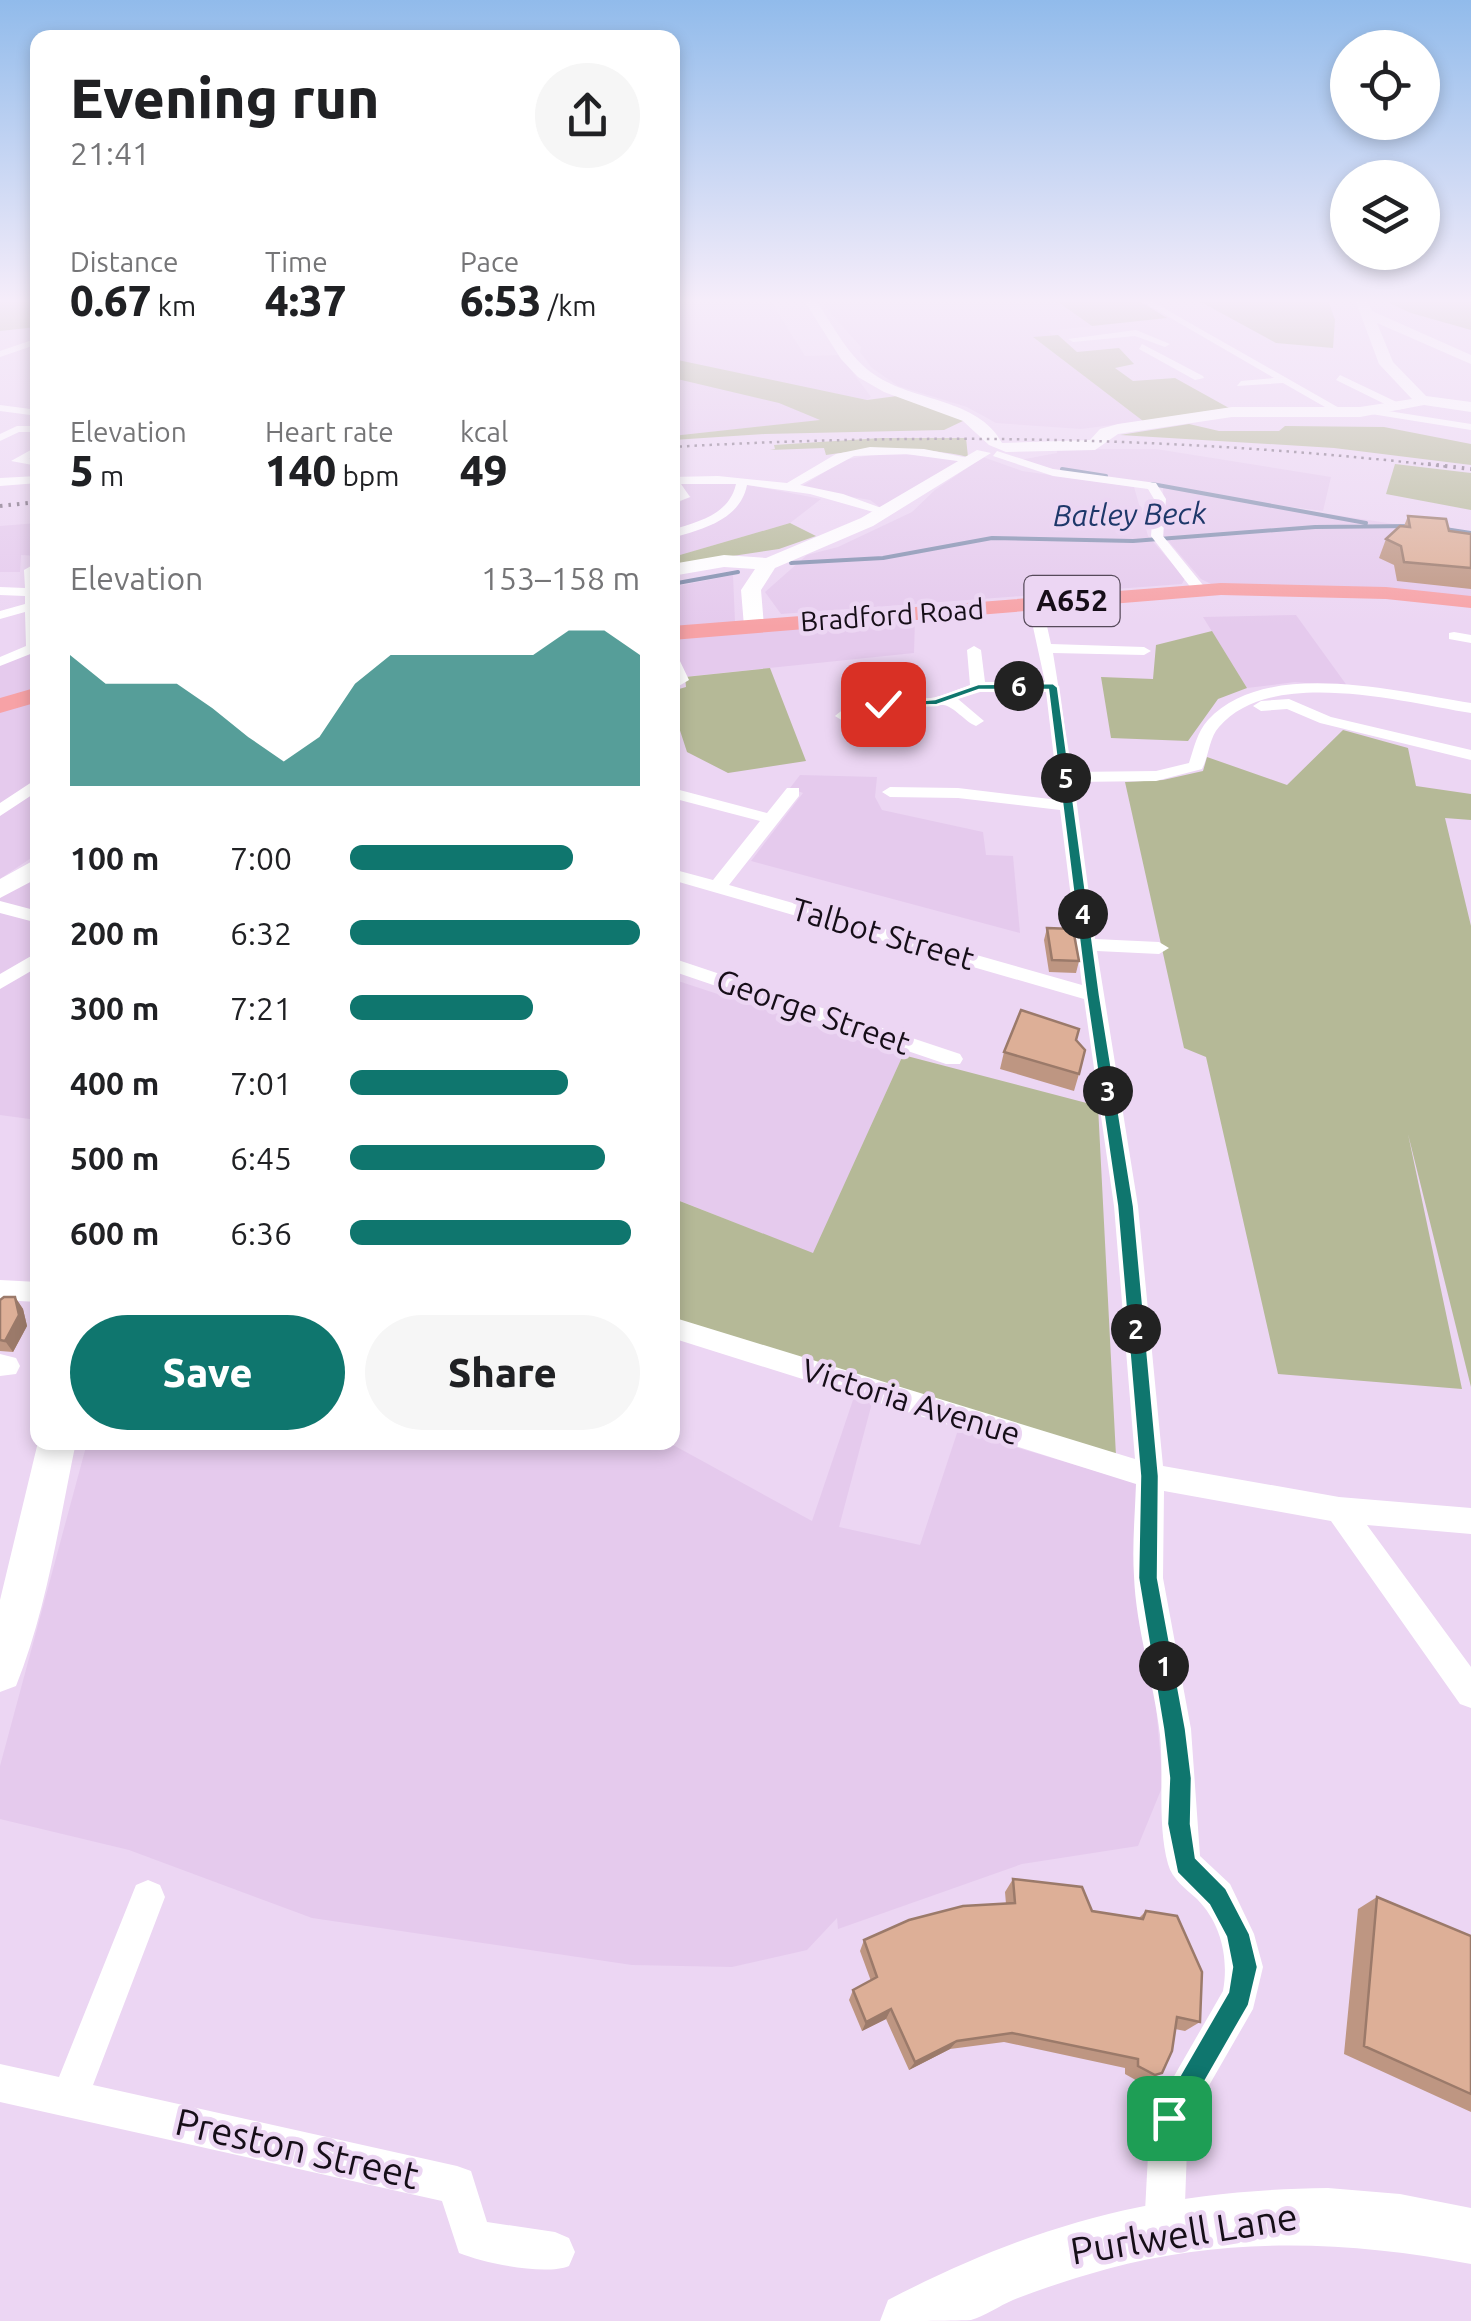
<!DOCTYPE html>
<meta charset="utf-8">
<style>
body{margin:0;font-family:Ubuntu,sans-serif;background:#f6f6f6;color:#202124;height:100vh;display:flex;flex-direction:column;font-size:38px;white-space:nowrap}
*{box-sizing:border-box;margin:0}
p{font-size:32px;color:#757577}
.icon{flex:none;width:55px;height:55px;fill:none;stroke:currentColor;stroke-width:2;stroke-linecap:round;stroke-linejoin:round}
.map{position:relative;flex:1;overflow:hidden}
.side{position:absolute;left:30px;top:30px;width:650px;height:1420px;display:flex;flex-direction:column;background:#fff;border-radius:20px;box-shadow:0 5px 15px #0003}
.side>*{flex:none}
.buttons{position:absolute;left:1330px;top:30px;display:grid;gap:20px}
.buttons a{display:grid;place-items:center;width:110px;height:110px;border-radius:50%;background:#fff;box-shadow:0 5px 15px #0003;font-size:50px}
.pin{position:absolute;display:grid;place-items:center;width:85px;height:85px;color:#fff;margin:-42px;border-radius:20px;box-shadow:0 5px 15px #0006}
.km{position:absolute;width:50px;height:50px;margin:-25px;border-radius:50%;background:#222;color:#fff;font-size:28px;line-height:50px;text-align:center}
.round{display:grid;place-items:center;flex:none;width:105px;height:105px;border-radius:52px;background:#f6f6f6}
.head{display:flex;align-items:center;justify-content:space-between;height:170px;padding:0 40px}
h1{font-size:55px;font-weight:800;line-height:75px}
.metrics{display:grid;grid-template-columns:repeat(3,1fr);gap:15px;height:170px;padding:10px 40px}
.metrics div{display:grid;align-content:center}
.metrics b{font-size:42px;font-weight:800}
.metrics small{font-size:28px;font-weight:400}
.metrics p{font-size:28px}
.chart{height:280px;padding:20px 40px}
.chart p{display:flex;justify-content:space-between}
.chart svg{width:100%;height:180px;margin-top:10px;fill:#0f766e;opacity:.7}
.cta{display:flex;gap:20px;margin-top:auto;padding:20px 40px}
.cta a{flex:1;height:115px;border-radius:60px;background:#0f766e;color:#fff;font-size:40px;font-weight:800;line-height:115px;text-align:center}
.cta a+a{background:#f6f6f6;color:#202124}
ul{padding:0 40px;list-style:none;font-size:32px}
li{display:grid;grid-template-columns:160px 120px 1fr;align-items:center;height:75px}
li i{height:25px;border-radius:12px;background:#0f766e}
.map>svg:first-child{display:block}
.built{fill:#e5caed}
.green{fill:#b5b997}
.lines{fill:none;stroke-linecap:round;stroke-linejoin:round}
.stream{stroke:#818fae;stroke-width:4}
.street{fill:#fff;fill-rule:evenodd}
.secondary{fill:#fff;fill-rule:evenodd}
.primary{fill:#f7a2a6;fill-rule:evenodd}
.rail-far1{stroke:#77687b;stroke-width:2.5;stroke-dasharray:2.5 5;stroke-linecap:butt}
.rail{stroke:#77687b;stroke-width:4;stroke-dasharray:2.5 6;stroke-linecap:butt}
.wall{fill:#be9682}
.shaded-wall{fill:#9b7a6a}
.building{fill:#ddaf97;stroke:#9b7a6a;stroke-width:2.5}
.route{fill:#0f766e;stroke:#fff;stroke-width:2.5}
.labels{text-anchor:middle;stroke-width:9;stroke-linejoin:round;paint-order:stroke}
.far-street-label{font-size:28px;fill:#160e18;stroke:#ecd6f3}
.far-water-label{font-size:30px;font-style:italic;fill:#1e386a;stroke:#ecd6f3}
.shield{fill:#ecd6f3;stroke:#564a5a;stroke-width:2.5}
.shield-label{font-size:30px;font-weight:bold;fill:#160e18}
.street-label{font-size:32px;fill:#160e18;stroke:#ecd6f3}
.near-street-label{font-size:38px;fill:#160e18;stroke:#ecd6f3}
</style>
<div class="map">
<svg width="1471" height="2321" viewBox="0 0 1471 2321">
<rect width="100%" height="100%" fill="#ecd6f3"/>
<path class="built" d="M 673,302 L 771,302 L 805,356 L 840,355 L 871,397 L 842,418 L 673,436 Z
M 821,302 L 1058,302 L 1092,326 L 1048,331 L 1052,335 L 1034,338 L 1143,421 L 1081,429 L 996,423 L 967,407 L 898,386 L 872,368 L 860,352 L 861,347 Z
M 1057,449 L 1156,449 L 1331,477 L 1323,511 L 1265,504 L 1471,536 L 1471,604 L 1221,589 L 1201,579 L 1164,536 L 1163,488 L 1037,467 L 1020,460 L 1057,453 Z
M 871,455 L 933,455 L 962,460 L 881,508 L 870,500 L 799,488 L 844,460 Z
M 983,457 L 1022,471 L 1134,487 L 1148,536 L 1185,578 L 1182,584 L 781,614 L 765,592 L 807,555 L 838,547 L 912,512 L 935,490 Z
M 733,482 L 821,499 L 790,523 L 673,557 L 672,505 L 691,497 L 678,483 Z
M 37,523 L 37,556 L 21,555 L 20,572 L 0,572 L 0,526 Z
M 733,575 L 735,622 L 673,627 L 673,587 Z
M 1296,615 L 1348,687 L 1295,682 L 1247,688 L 1203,617 Z
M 915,619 L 914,653 L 673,678 L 673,637 Z
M 37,648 L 37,690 L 0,700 L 0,658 Z
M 37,699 L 37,854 L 0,879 L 0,711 Z
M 800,775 L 877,777 L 875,797 L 882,810 L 983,832 L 986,855 L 1013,856 L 1020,933 L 751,861 L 803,793 L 790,788 Z
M 37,872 L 37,1120 L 0,1115 L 0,896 Z
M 672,979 L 903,1055 L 813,1254 L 673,1198 Z
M 854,1397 L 872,1403 L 839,1527 L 920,1545 L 958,1430 L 1136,1483 L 1163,1785 L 1138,1846 L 1022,1864 L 838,1929 L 837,1918 L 807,1950 L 732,1967 L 632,1965 L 312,1918 L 129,1850 L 0,1819 L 0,1766 L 87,1443 L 638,1442 L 675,1446 L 812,1521 Z"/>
<path class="green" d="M 0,302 L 37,302 L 37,327 L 0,331 Z
M 1058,302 L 1141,302 L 1167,318 L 1092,326 Z
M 1201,302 L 1329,302 L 1335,320 L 1333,348 L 1276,343 Z
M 1387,302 L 1471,302 L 1471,330 L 1411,313 Z
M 1058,335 L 1077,352 L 1119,348 L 1134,364 L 1115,368 L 1133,381 L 1175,378 L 1229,408 L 1143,421 L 1033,337 Z
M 673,359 L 867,400 L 897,396 L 965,420 L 944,430 L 765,434 L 673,440 L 672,436 L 820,420 L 779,403 L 673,378 Z
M 1189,424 L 1219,431 L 1279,431 L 1285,426 L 1384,427 L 1471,444 L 1471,465 L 1334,448 L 1120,435 Z
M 881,438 L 966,438 L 968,457 C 923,446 871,448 826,455 L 824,448 L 770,450 L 775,449 L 774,445 Z
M 1395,464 L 1471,473 L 1471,510 L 1386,494 Z
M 790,523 L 816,536 L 779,549 L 673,565 L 673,557 Z
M 1212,631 L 1247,688 L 1218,699 L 1188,741 L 1111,738 L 1101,677 L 1153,679 L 1156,645 Z
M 770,668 L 806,761 L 728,773 L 687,752 L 673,709 L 672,691 L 686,687 L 685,677 Z
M 1343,730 L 1408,748 L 1416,786 L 1471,794 L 1471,820 L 1445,818 L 1471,926 L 1471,1387 L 1408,1134 L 1462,1389 L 1278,1374 L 1206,1057 L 1184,1048 L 1125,782 L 1163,780 L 1203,771 L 1207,757 L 1287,785 Z
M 903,1055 L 1098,1106 L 1116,1456 L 673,1320 L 672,1198 L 813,1253 Z"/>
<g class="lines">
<path class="stream" d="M 1062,469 L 1106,476
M 1152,484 L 1366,523
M 1445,529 L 1471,533
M 791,563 L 883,558 L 992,538 L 1133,541 L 1315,527 L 1412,526
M 672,584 L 738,572"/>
<path class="street" d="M 1143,302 L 1153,302 L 1348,413 L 1339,415 L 1283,383 L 1237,386 L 1241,381 L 1274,378 Z
M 1136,330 L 1170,344 L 1165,347 L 1135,336 L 1073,342 L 1068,339 Z
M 38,338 L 38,344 L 0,357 L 0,351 Z
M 1142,344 L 1203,376 L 1204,378 L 1195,380 L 1139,349 Z
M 1340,375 L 1405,406 L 1406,408 L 1397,410 L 1336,380 Z
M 0,405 L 38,410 L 38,416 L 0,411 Z
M 1369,408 L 1471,424 L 1471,430 L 1365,413 Z
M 38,426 L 38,432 L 19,432 L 0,441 L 0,434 L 17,426 Z
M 38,446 L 38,454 L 29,459 L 38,460 L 38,466 L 11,461 Z
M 870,447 L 924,449 L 978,460 L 972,463 L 906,454 L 854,456 L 800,485 L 843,494 L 884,509 L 884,515 L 810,494 L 747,485 C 740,520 703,529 672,538 L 672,530 C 699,521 729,515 736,484 L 681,484 L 690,497 L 672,504 L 672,496 L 677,495 L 672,477 L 718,476 L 787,483 L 836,454 Z
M 997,451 L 1053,469 L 1156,483 L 1166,499 L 1163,536 L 1207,590 L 1195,593 L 1151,536 L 1154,499 L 1148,489 L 1053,476 L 993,456 Z
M 38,476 L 38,483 L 0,486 L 0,478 Z
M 31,566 L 38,570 L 38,651 L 0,666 L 0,657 L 26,646 L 25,612 L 0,619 L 0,611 L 25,604 L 25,596 L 0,595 L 0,587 L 25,588 L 24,570 Z
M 1035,600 L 1042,604 L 1051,644 L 1144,647 L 1151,651 L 1144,655 L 1053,653 L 1072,772 L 1156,771 L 1189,763 C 1194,748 1197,732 1208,720 C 1267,657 1396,692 1471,703 L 1471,713 C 1403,702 1271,666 1219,727 C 1209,738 1209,756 1202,769 L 1156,781 L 1074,782 L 1095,939 L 1159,942 L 1169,948 L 1159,954 L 1097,951 L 1138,1206 L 1163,1466 L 1339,1497 L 1471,1508 L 1471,1534 L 1367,1525 L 1471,1667 L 1471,1708 L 1460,1704 L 1331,1521 L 1164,1491 L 1163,1578 L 1191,1729 L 1200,1856 L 1230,1884 L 1254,1934 L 1263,1967 L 1253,2009 L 1188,2122 L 1184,2230 L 1178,2244 L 1164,2250 L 1150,2244 L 1144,2230 L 1150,2118 L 1223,1991 C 1229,1958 1221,1923 1197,1899 C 1186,1889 1172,1879 1168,1864 C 1157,1823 1164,1777 1160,1735 C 1154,1682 1136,1629 1134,1576 C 1132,1546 1135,1514 1136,1484 L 672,1338 L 672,1317 L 1135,1459 L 1114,1206 L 1084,999 L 672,880 L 672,869 L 713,880 L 760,821 L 672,798 L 672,788 L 767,813 L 787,788 L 799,788 L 799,796 L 729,885 L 1082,985 L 1060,810 L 958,798 L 890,797 L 882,792 L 890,787 L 958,788 L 1059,800 L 1046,692 L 980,692 L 958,699 L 984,721 L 976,726 C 965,722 954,706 943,705 C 910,701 874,710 843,721 L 835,716 C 861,692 899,701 931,698 C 944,696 958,689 970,685 L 967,650 L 974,646 L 981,650 L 985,682 L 1045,682 L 1028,604 Z
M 1454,632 L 1471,635 L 1471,643 L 1449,639 L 1449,633 Z
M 1289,699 L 1331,717 L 1471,750 L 1471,760 L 1320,723 L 1287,709 L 1261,711 L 1253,706 L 1261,701 Z
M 38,778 L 38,791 L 0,816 L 0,803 Z
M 0,901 L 38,911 L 38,923 L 0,913 Z
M 38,952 L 38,967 L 0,989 L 0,974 Z
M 672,958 L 960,1054 L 963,1059 L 960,1064 L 946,1064 L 672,971 Z
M 0,1280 L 38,1282 L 38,1302 L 0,1300 Z
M 0,1354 L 16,1358 L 20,1366 L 16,1374 L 0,1376 Z
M 148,1880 L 160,1885 L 165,1897 L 93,2085 L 457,2166 L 471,2171 L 487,2222 L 555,2232 L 569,2238 L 575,2252 L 569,2266 C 544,2276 484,2263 459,2253 L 442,2201 L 0,2102 L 0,2064 L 59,2077 L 136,1885 Z"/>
<path class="secondary" d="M 805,302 L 817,302 C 834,327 849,358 875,375 C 914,402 978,398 1002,443 L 1090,440 L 1100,429 L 1118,424 L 1232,407 L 1360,407 L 1412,399 L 1379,364 L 1356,302 L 1368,302 L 1372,311 L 1471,355 L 1471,364 L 1377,323 L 1393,362 L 1426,396 L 1471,402 L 1471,412 L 1424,405 L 1360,417 L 1232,417 L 1118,434 L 1095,450 L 1006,452 L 989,445 L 963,421 L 884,392 L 858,377 L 841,359 Z
M 977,450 L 991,453 L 873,526 L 775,568 L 761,590 L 764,626 L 761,630 L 747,630 L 744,626 L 741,590 L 755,569 L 724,567 L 672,576 L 672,564 L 724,555 L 766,558 L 861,518 Z
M 672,657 L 679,659 L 689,680 L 672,690 Z
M 38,858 L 38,878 L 0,898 L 0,879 Z
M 38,1442 L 76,1442 C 59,1523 47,1609 16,1686 L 0,1692 L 0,1600 Z
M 1328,2188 L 1400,2194 L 1471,2208 L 1471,2264 C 1350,2241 1227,2236 1107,2269 C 1075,2278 1043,2288 1013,2300 C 999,2306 985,2316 971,2320 C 949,2321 904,2321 880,2321 L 888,2300 C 1037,2223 1160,2190 1328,2188 Z"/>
<path class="primary" d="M 1221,583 L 1386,587 L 1471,596 L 1471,608 L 1386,599 L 1221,595 L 672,640 L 672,626 Z
M 38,687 L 38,702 L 0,713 L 0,698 Z"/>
<path class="rail-far1" d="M 672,447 C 932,432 1191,437 1450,467"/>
<path class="rail" d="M 1428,464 L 1471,469
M 0,506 L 38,502"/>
</g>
<path class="wall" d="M 1408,516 L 1449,531 L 1471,534 L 1471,589 L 1397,581 L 1394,565 L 1379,558 L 1386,539 L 1404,526 Z
M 1047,928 L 1079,961 L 1076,973 L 1049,972 L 1044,940 Z
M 1076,1040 L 1079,1074 L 1074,1091 L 1000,1069 L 1004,1052 Z
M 15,1297 L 23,1309 L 27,1326 L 13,1352 L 0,1351 L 0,1300 Z
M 1013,1879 L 1092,1911 L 1139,1918 L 1146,1911 L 1200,2022 L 1185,2031 L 1175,2029 L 1162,2073 L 1141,2083 L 1125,2074 L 1125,2068 L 1004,2042 L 950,2049 L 909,2070 L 886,2019 L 862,2031 L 849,2000 L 853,1990 L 871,1981 L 860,1951 L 864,1940 L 1006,1904 L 1005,1892 Z
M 1377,1897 L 1471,1936 L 1471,2112 L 1344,2054 L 1358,1909 Z"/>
<path class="shaded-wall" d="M 15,1297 L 23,1309 L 27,1326 L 13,1352 L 5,1341 Z
M 891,2009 L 886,2019 L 862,2031 L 866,2022 Z
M 957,2041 L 950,2049 L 909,2070 L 915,2062 Z"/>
<path class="building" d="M 1408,516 L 1446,519 L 1449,531 L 1471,534 L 1471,568 L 1404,562 L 1401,546 L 1386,539 L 1400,526 L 1410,527 Z
M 1047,928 L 1073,929 L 1079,961 L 1052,960 Z
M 1021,1010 L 1079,1029 L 1076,1040 L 1085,1050 L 1079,1074 L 1004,1052 Z
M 4,1297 L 15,1297 L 19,1315 L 5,1341 L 0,1340 L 0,1300 Z
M 1013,1879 L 1082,1887 L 1092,1911 L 1143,1919 L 1146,1911 L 1177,1916 L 1202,1972 L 1200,2022 L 1177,2017 L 1172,2051 L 1162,2073 L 1155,2075 L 1138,2066 L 1138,2059 L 1012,2033 L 957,2041 L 915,2062 L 891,2009 L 866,2022 L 853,1990 L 877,1977 L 864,1940 L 909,1920 L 963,1906 L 1015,1903 Z
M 1377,1897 L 1471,1936 L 1471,2094 L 1364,2046 Z"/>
<linearGradient id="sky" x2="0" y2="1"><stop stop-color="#91bbeb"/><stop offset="0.48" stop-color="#f6edfa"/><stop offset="1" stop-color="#f6edfa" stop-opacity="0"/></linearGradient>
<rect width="1471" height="627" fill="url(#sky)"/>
<path class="route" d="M 1053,683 L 1058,687 L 1100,995 L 1134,1206 L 1159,1476 L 1158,1578 L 1186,1729 L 1192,1778 L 1191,1824 L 1196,1858 L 1226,1888 L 1250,1934 L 1258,1967 L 1249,2005 L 1179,2127 L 1169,2131 L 1159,2127 L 1155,2118 L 1228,1992 L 1232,1967 L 1226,1937 L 1209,1905 L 1177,1873 L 1167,1824 L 1169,1778 L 1163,1729 L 1138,1578 L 1140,1476 L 1117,1206 L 1086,995 L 1048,690 L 979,690 L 937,705 L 883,707 L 877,704 L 935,699 L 978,684 Z"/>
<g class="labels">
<g class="far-street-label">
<text transform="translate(892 615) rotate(-4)" y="10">Bradford Road</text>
</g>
<g class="far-water-label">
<text transform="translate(1130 515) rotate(-1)" y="10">Batley Beck</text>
</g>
<rect class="shield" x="1024.5" y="576" width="95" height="50" rx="8"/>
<g class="shield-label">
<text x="1072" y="611">A652</text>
</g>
<g class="street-label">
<text transform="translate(883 934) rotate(16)" y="11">Talbot Street</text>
<text transform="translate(813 1012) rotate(19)" y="11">George Street</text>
<text transform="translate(911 1402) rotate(17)" y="11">Victoria Avenue</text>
</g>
<g class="near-street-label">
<text transform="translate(297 2149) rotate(13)" y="13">Preston Street</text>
<text transform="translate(1184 2234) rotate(-9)" y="13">Purlwell Lane</text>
</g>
</g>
</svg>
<div class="buttons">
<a><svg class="icon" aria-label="locate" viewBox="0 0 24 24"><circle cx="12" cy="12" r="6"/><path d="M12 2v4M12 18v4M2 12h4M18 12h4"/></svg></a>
<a><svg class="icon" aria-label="layers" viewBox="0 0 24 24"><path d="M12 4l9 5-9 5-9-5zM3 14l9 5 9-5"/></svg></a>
</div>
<div class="pin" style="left:1169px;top:2118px;background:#1e9e55"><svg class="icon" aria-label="arrive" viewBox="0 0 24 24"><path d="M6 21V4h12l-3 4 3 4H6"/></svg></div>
<div class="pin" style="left:883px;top:704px;background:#d93025"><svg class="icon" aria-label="check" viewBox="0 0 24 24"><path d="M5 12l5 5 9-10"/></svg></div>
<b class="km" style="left:1164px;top:1666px">1</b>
<b class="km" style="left:1136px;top:1329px">2</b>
<b class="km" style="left:1108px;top:1091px">3</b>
<b class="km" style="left:1083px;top:914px">4</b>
<b class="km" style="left:1066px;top:778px">5</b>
<b class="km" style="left:1019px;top:686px">6</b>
<section class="side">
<div class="head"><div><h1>Evening run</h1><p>21:41</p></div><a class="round"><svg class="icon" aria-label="share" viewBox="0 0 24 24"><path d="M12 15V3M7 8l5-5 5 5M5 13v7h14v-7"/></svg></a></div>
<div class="metrics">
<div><p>Distance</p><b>0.67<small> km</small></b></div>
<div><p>Time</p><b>4:37</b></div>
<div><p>Pace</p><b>6:53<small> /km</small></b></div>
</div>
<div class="metrics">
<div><p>Elevation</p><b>5<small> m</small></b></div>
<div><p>Heart rate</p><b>140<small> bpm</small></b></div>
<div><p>kcal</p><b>49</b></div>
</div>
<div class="chart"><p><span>Elevation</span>153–158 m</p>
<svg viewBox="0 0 160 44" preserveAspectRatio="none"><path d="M0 44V12L10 19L20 19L30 19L40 25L50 32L60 38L70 32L80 19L90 12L100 12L110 12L120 12L130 12L140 6L150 6L160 12V44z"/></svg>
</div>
<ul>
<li><b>100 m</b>7:00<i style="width:77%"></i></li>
<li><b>200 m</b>6:32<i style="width:100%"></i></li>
<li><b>300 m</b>7:21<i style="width:63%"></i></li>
<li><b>400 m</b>7:01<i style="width:75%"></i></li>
<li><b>500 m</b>6:45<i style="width:88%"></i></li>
<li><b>600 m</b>6:36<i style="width:97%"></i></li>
</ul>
<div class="cta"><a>Save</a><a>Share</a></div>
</section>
</div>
